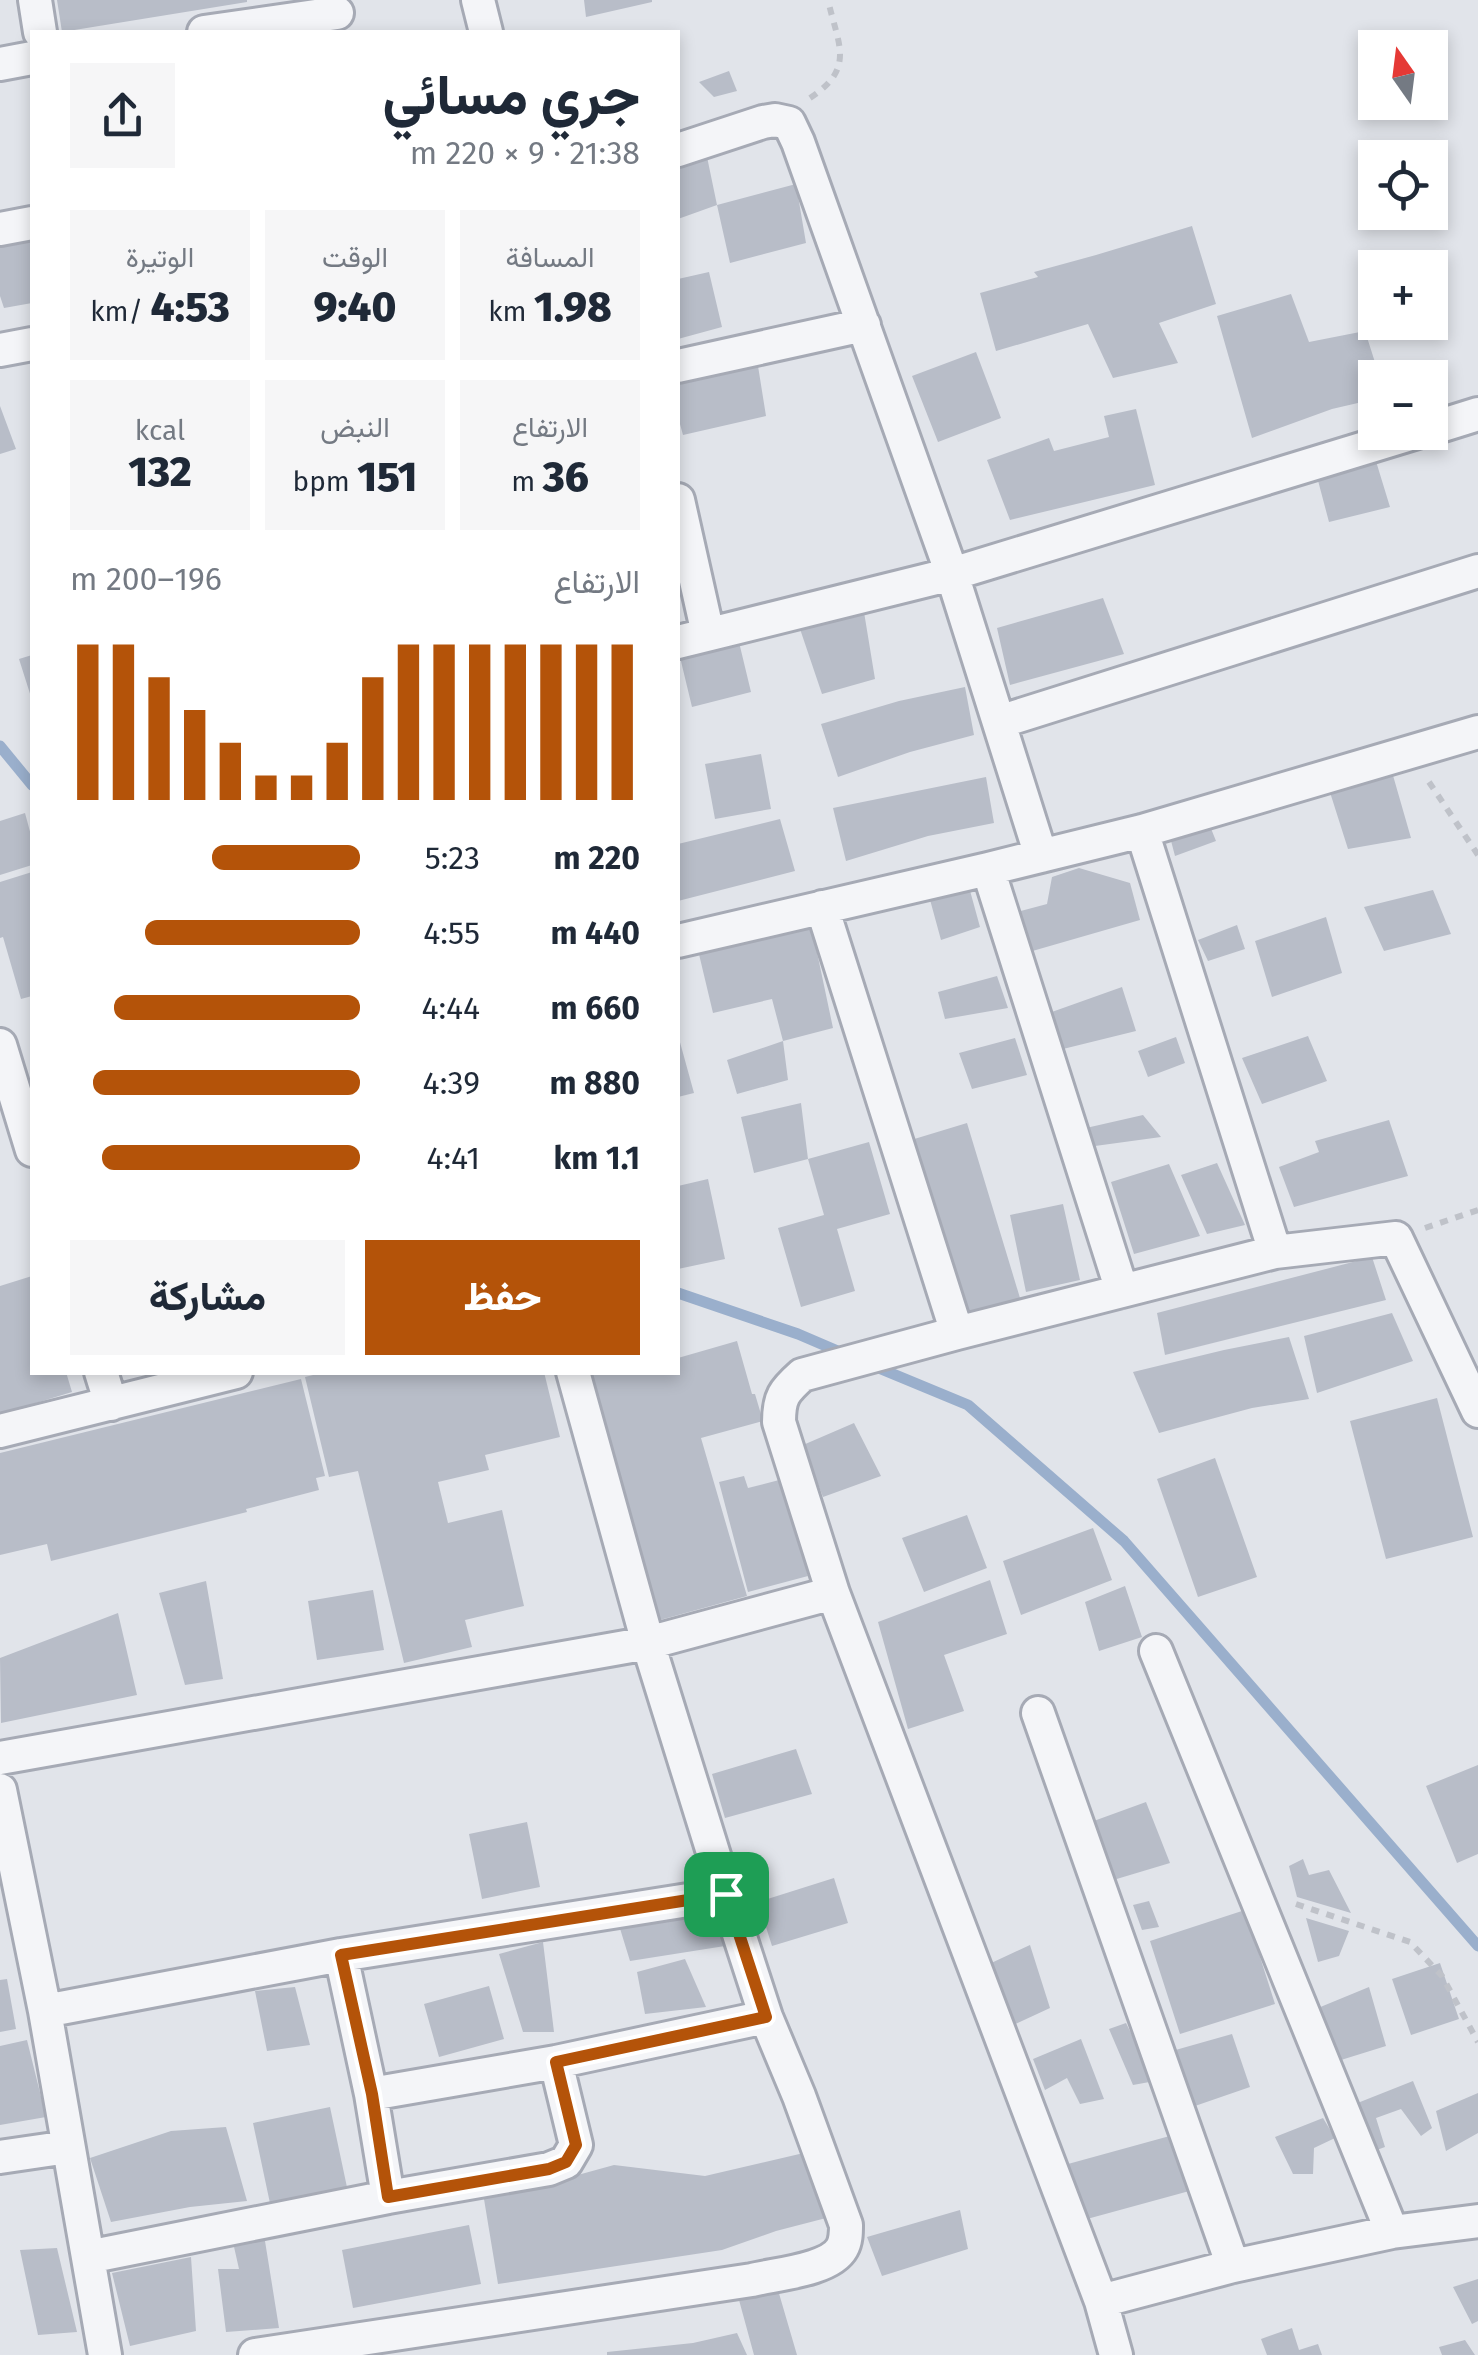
<!DOCTYPE html>
<html lang="ar">
<meta charset="utf-8">
<style>
body{margin:0;font-family:"Fira Sans",Vazirmatn,sans-serif;background:#f6f6f7;color:#1f2937;direction:rtl;height:100vh;display:flex;flex-direction:column;font-size:38px;white-space:nowrap}
*{box-sizing:border-box;margin:0}
p{font-size:32px;color:#747a83}
.icon{flex:none;width:55px;height:55px;fill:none;stroke:currentColor;stroke-width:2;stroke-linecap:round;stroke-linejoin:round}
.map{position:relative;flex:1;overflow:hidden;direction:ltr}
.drawer{position:absolute;left:30px;top:30px;width:650px;height:1345px;display:flex;flex-direction:column;background:#fff;border-radius:0px;box-shadow:0 5px 15px #0003;direction:rtl}
.drawer>*{flex:none}
.needle{width:65px;rotate:346deg}
.buttons{position:absolute;left:1358px;top:30px;display:grid;gap:20px}
.buttons a{display:grid;place-items:center;width:90px;height:90px;border-radius:0px;background:#fff;box-shadow:0 5px 15px #0003;font-size:50px}
.pin{position:absolute;display:grid;place-items:center;width:85px;height:85px;color:#fff;margin:-42px;border-radius:20px;box-shadow:0 5px 15px #0006}
.round{display:grid;place-items:center;flex:none;width:105px;height:105px;border-radius:0px;background:#f6f6f7}
.head{display:flex;align-items:center;justify-content:space-between;height:170px;padding:0 40px}
h1{font-size:55px;font-weight:800;line-height:75px}
.metrics{display:grid;grid-template-columns:repeat(3,1fr);gap:15px;height:170px;padding:10px 40px}
.metrics div{display:grid;align-content:center;border-radius:0px;background:#f6f6f7;text-align:center}
.metrics b{font-size:42px;font-weight:800}
.metrics small{font-size:28px;font-weight:400}
.metrics p{font-size:28px}
.chart{height:280px;padding:20px 40px}
.chart p{display:flex;justify-content:space-between}
.chart svg{width:100%;height:180px;margin-top:10px;stroke:#b45309;stroke-width:6}
.cta{display:flex;gap:20px;margin-top:auto;padding:20px 40px}
.cta a{flex:1;height:115px;border-radius:0px;background:#b45309;color:#fff;font-size:40px;font-weight:800;line-height:115px;text-align:center}
.cta a+a{background:#f6f6f7;color:#1f2937}
ul{padding:0 40px;list-style:none;font-size:32px}
li{display:grid;grid-template-columns:160px 120px 1fr;align-items:center;height:75px}
li i{height:25px;border-radius:12px;background:#b45309}
.map>svg:first-child{display:block}
.lines{fill:none;stroke-linecap:round;stroke-linejoin:round}
.stream{stroke:#9aafcc;stroke-width:11}
.building{fill:#b8bdc8}
.minor-casing{stroke:#a6aab5;stroke-width:38}
.path{stroke:#bfc2c9;stroke-width:6;stroke-dasharray:8 8;stroke-linecap:butt}
.minor{stroke:#f4f5f8;stroke-width:32}
.route-casing{stroke:#fff;stroke-width:20}
.route{stroke:#b45309;stroke-width:12}
</style>
<div class="map">
<svg width="1478" height="2355" viewBox="0 0 1478 2355">
<rect width="100%" height="100%" fill="#e1e4ea"/>
<g class="lines">
<path class="stream" d="M 0,746 L 32,785
M 678,1293 L 798,1334 L 847,1355
M 869,1364 L 968,1405 L 1124,1541 L 1478,1946"/>
</g>
<path class="building" d="M 57,0 L 247,0 L 247,2 L 62,32 Z
M 584,0 L 652,0 L 652,2 L 586,17 Z
M 729,71 L 737,91 L 714,97 L 699,82 Z
M 706,152 L 717,205 L 678,219 L 678,162 Z
M 796,184 L 806,243 L 730,263 L 717,205 Z
M 1192,226 L 1216,304 L 1159,323 L 1178,363 L 1113,378 L 1088,324 L 996,351 L 980,293 L 1038,277 L 1034,272 L 1096,255 Z
M 32,236 L 32,303 L 4,308 L 0,296 L 0,241 Z
M 709,272 L 722,327 L 678,339 L 678,279 Z
M 1291,294 L 1309,342 L 1365,331 L 1380,378 L 1375,378 L 1375,399 L 1332,409 L 1252,438 L 1217,316 Z
M 976,352 L 1001,418 L 938,442 L 912,376 Z
M 758,366 L 766,416 L 683,435 L 678,417 L 678,382 Z
M 0,406 L 16,449 L 0,454 Z
M 1136,409 L 1155,485 L 1010,520 L 987,460 L 1049,438 L 1054,451 L 1109,437 L 1104,416 Z
M 1375,458 L 1390,507 L 1329,522 L 1316,473 Z
M 1103,598 L 1124,654 L 1010,685 L 997,628 Z
M 864,612 L 875,679 L 822,694 L 799,626 Z
M 738,638 L 751,692 L 692,707 L 679,653 Z
M 32,655 L 32,700 L 19,659 Z
M 965,687 L 974,735 L 910,752 L 838,777 L 821,724 L 899,701 Z
M 761,754 L 771,809 L 715,819 L 705,764 Z
M 1392,772 L 1411,838 L 1348,849 L 1328,786 Z
M 986,777 L 994,823 L 928,836 L 846,861 L 833,808 Z
M 25,813 L 32,839 L 32,865 L 0,875 L 0,821 Z
M 780,819 L 795,871 L 678,901 L 678,844 Z
M 1208,821 L 1216,841 L 1175,856 L 1170,837 Z
M 1079,868 L 1130,883 L 1140,920 L 1029,952 L 1017,912 L 1047,904 L 1052,877 Z
M 32,872 L 32,996 L 21,999 L 3,937 L 0,938 L 0,882 Z
M 969,887 L 980,927 L 941,940 L 929,896 Z
M 1433,890 L 1451,934 L 1384,951 L 1364,907 Z
M 1326,917 L 1342,973 L 1272,997 L 1255,941 Z
M 811,924 L 833,1028 L 783,1041 L 772,999 L 713,1013 L 698,950 Z
M 1237,925 L 1245,949 L 1208,961 L 1198,940 Z
M 997,976 L 1008,1008 L 945,1019 L 938,992 Z
M 1122,987 L 1136,1031 L 1063,1049 L 1049,1013 Z
M 678,1035 L 694,1093 L 678,1097 Z
M 1308,1036 L 1327,1081 L 1262,1104 L 1242,1058 Z
M 1176,1037 L 1185,1063 L 1148,1077 L 1138,1051 Z
M 1015,1038 L 1027,1075 L 972,1089 L 959,1053 Z
M 783,1041 L 788,1080 L 737,1094 L 727,1060 Z
M 801,1103 L 808,1159 L 754,1173 L 741,1117 Z
M 1143,1115 L 1161,1137 L 1095,1146 L 1086,1128 Z
M 1389,1120 L 1408,1176 L 1294,1207 L 1279,1167 L 1319,1152 L 1315,1141 Z
M 967,1123 L 1020,1298 L 966,1315 L 911,1140 Z
M 869,1142 L 890,1214 L 837,1229 L 855,1291 L 801,1307 L 778,1228 L 824,1215 L 808,1159 Z
M 1217,1163 L 1245,1225 L 1207,1234 L 1181,1175 Z
M 1169,1164 L 1200,1236 L 1134,1254 L 1111,1182 Z
M 708,1179 L 725,1259 L 678,1269 L 678,1186 Z
M 1063,1204 L 1080,1280 L 1026,1292 L 1010,1215 Z
M 1372,1257 L 1386,1300 L 1165,1355 L 1157,1313 Z
M 32,1276 L 32,1372 L 66,1372 L 72,1392 L 0,1414 L 0,1286 Z
M 1392,1313 L 1413,1361 L 1317,1393 L 1304,1336 Z
M 1289,1337 L 1309,1399 L 1252,1408 L 1159,1433 L 1133,1372 L 1224,1350 Z
M 737,1341 L 752,1394 L 755,1394 L 763,1421 L 701,1438 L 747,1596 L 649,1623 L 578,1372 L 678,1372 L 678,1358 Z
M 325,1372 L 544,1372 L 560,1437 L 485,1455 L 489,1470 L 438,1482 L 448,1523 L 502,1510 L 524,1606 L 465,1620 L 472,1647 L 404,1663 L 358,1471 L 329,1477 L 305,1377 Z
M 301,1379 L 325,1476 L 316,1478 L 319,1490 L 246,1509 L 247,1512 L 51,1561 L 47,1544 L 0,1555 L 0,1453 Z
M 1437,1398 L 1473,1537 L 1386,1559 L 1350,1421 Z
M 854,1423 L 881,1476 L 823,1497 L 803,1445 Z
M 1215,1458 L 1257,1577 L 1198,1597 L 1157,1479 Z
M 744,1476 L 748,1488 L 783,1479 L 808,1576 L 748,1592 L 719,1482 Z
M 967,1515 L 987,1568 L 924,1592 L 902,1538 Z
M 1093,1528 L 1112,1580 L 1021,1615 L 1003,1561 Z
M 990,1580 L 1007,1634 L 944,1655 L 964,1711 L 908,1729 L 878,1622 Z
M 206,1581 L 223,1679 L 185,1685 L 159,1593 Z
M 1125,1586 L 1142,1637 L 1099,1651 L 1085,1602 Z
M 373,1590 L 384,1650 L 317,1660 L 308,1601 Z
M 118,1613 L 137,1695 L 1,1723 L 0,1658 Z
M 796,1749 L 812,1794 L 725,1818 L 712,1774 Z
M 1478,1765 L 1478,1854 L 1457,1863 L 1426,1786 Z
M 1146,1802 L 1170,1863 L 1110,1881 L 1091,1822 Z
M 527,1822 L 540,1887 L 482,1899 L 469,1834 Z
M 1303,1859 L 1309,1875 L 1329,1870 L 1351,1913 L 1297,1897 L 1289,1866 Z
M 834,1878 L 848,1923 L 772,1946 L 758,1902 Z
M 1149,1901 L 1159,1927 L 1142,1930 L 1133,1905 Z
M 710,1908 L 725,1946 L 630,1961 L 618,1922 Z
M 1245,1910 L 1275,2004 L 1180,2034 L 1150,1941 Z
M 1306,1918 L 1349,1931 L 1339,1956 L 1318,1962 Z
M 543,1942 L 554,2032 L 523,2032 L 499,1954 Z
M 1030,1945 L 1050,2008 L 1009,2027 L 987,1965 Z
M 685,1959 L 706,2007 L 645,2014 L 637,1972 Z
M 1440,1963 L 1459,2019 L 1411,2035 L 1392,1979 Z
M 7,1979 L 16,2029 L 0,2032 L 0,1980 Z
M 489,1986 L 504,2039 L 439,2057 L 424,2004 Z
M 295,1987 L 310,2045 L 267,2051 L 255,1991 Z
M 1369,1987 L 1386,2046 L 1341,2060 L 1318,2008 Z
M 1126,2023 L 1155,2081 L 1133,2085 L 1109,2029 Z
M 1232,2034 L 1250,2087 L 1195,2106 L 1172,2051 Z
M 1081,2039 L 1104,2099 L 1080,2104 L 1067,2078 L 1045,2090 L 1033,2059 Z
M 27,2040 L 46,2117 L 0,2125 L 0,2046 Z
M 1413,2081 L 1432,2128 L 1421,2136 L 1401,2109 L 1376,2118 L 1385,2147 L 1374,2151 L 1355,2104 Z
M 1478,2093 L 1478,2133 L 1446,2151 L 1436,2111 Z
M 330,2107 L 348,2192 L 271,2208 L 253,2123 Z
M 1323,2118 L 1335,2138 L 1314,2148 L 1313,2174 L 1293,2174 L 1275,2137 Z
M 226,2127 L 247,2201 L 190,2207 L 111,2222 L 90,2158 L 171,2131 Z
M 1177,2134 L 1193,2190 L 1087,2219 L 1068,2164 Z
M 808,2152 L 830,2217 L 776,2231 L 722,2250 L 498,2284 L 483,2193 L 556,2181 L 614,2165 L 705,2176 Z
M 960,2210 L 968,2249 L 882,2276 L 867,2237 Z
M 469,2225 L 481,2284 L 353,2308 L 342,2250 Z
M 230,2229 L 265,2241 L 279,2328 L 226,2332 L 218,2269 L 239,2269 Z
M 57,2248 L 77,2332 L 38,2335 L 20,2250 Z
M 191,2257 L 196,2331 L 130,2346 L 112,2273 Z
M 1478,2279 L 1478,2321 L 1472,2324 L 1453,2287 Z
M 778,2290 L 797,2355 L 754,2355 L 739,2300 Z
M 1292,2328 L 1299,2350 L 1318,2344 L 1322,2355 L 1267,2355 L 1261,2339 Z
M 737,2333 L 747,2355 L 607,2355 L 607,2352 L 693,2343 Z
M 1465,2340 L 1475,2355 L 1442,2355 L 1439,2347 Z"/>
<g class="lines">
<g class="minor-casing">
<path id="minor" d="M 35,0 L 40,32
M 478,0 L 486,32
M 204,32 L 337,13
M 0,64 L 32,58
M 678,150 L 763,122 L 775,120 L 789,123 L 798,142 L 952,574 L 1041,856
M 0,229 L 32,223
M 0,350 L 32,344
M 678,366 L 864,325
M 1430,429 L 1478,414
M 678,500 L 708,634
M 678,642 L 952,574 L 1417,432
M 999,722 L 1478,571
M 1142,831 L 1275,1252
M 988,869 L 1122,1291
M 822,907 L 957,1333
M 678,941 L 988,869 L 1142,831 L 1478,732
M 0,1045 L 32,1150
M 101,1372 L 111,1404
M 0,1431 L 236,1372
M 1156,1651 L 1392,2232
M 1038,1713 L 1233,2266
M 0,1758 L 648,1643 L 833,1593
M 0,1790 L 45,2011 L 105,2355
M 341,1955 L 371,2094 L 388,2197
M 45,2011 L 341,1955 L 726,1894
M 371,2094 L 556,2062
M 0,2157 L 68,2147
M 88,2257 L 388,2197 L 549,2169 L 566,2162 L 576,2145 L 556,2062 L 766,2017
M 1101,2301 L 1233,2266 L 1392,2232 L 1478,2221
M 255,2355 L 752,2280 C 776,2274 830,2270 842,2248 C 846,2241 846,2233 846,2225 L 799,2096 L 766,2017 L 726,1894 L 648,1643 L 573,1372
M 1116,2355 L 1101,2301 L 833,1593 L 779,1422 C 779,1397 784,1391 802,1375 L 957,1333 L 1275,1252 L 1396,1238 L 1478,1411"/>
</g>
<path class="path" d="M 810,98 C 856,68 838,45 828,0
M 1429,782 L 1478,855
M 1425,1228 L 1478,1210
M 1296,1904 L 1410,1942 L 1442,1976 L 1478,2042"/>
<use href="#minor" class="minor"/>
</g>
<g class="lines">
<g class="route-casing">
<path id="route" d="M 726,1894 L 766,2017 L 556,2062 L 576,2145 L 566,2162 L 549,2169 L 388,2197 L 372,2094 L 341,1955 Z"/>
</g>
<use href="#route" class="route"/>
</g>
</svg>
<div class="buttons">
<a><svg class="needle" viewBox="-14 -14 28 28"><path d="M0-13l5 13h-10z" fill="#e53935"/><path d="M0 13l5-13h-10z" fill="#747a83"/></svg></a>
<a><svg class="icon" aria-label="locate" viewBox="0 0 24 24"><circle cx="12" cy="12" r="6"/><path d="M12 2v4M12 18v4M2 12h4M18 12h4"/></svg></a>
<a>+</a>
<a>−</a>
</div>
<div class="pin" style="left:726px;top:1894px;background:#1e9e55"><svg class="icon" aria-label="arrive" viewBox="0 0 24 24"><path d="M6 21V4h12l-3 4 3 4H6"/></svg></div>
<section class="drawer">
<div class="head"><div><h1>جري مسائي</h1><p>21:38 · 9 × 220 m</p></div><a class="round"><svg class="icon" aria-label="share" viewBox="0 0 24 24"><path d="M12 15V3M7 8l5-5 5 5M5 13v7h14v-7"/></svg></a></div>
<div class="metrics">
<div><p>المسافة</p><b>1.98<small> km</small></b></div>
<div><p>الوقت</p><b>9:40</b></div>
<div><p>الوتيرة</p><b>4:53<small> /km</small></b></div>
</div>
<div class="metrics">
<div><p>الارتفاع</p><b>36<small> m</small></b></div>
<div><p>النبض</p><b>151<small> bpm</small></b></div>
<div><p>kcal</p><b>132</b></div>
</div>
<div class="chart"><p><span>الارتفاع</span>196–200 m</p>
<svg viewBox="0 0 160 44" preserveAspectRatio="none"><path d="M5 44V6M15 44V6M25 44V14M35 44V22M45 44V30M55 44V38M65 44V38M75 44V30M85 44V14M95 44V6M105 44V6M115 44V6M125 44V6M135 44V6M145 44V6M155 44V6"/></svg>
</div>
<ul>
<li><b>220 m</b>5:23<i style="width:51%"></i></li>
<li><b>440 m</b>4:55<i style="width:74%"></i></li>
<li><b>660 m</b>4:44<i style="width:85%"></i></li>
<li><b>880 m</b>4:39<i style="width:92%"></i></li>
<li><b>1.1 km</b>4:41<i style="width:89%"></i></li>
</ul>
<div class="cta"><a>حفظ</a><a>مشاركة</a></div>
</section>
</div>
